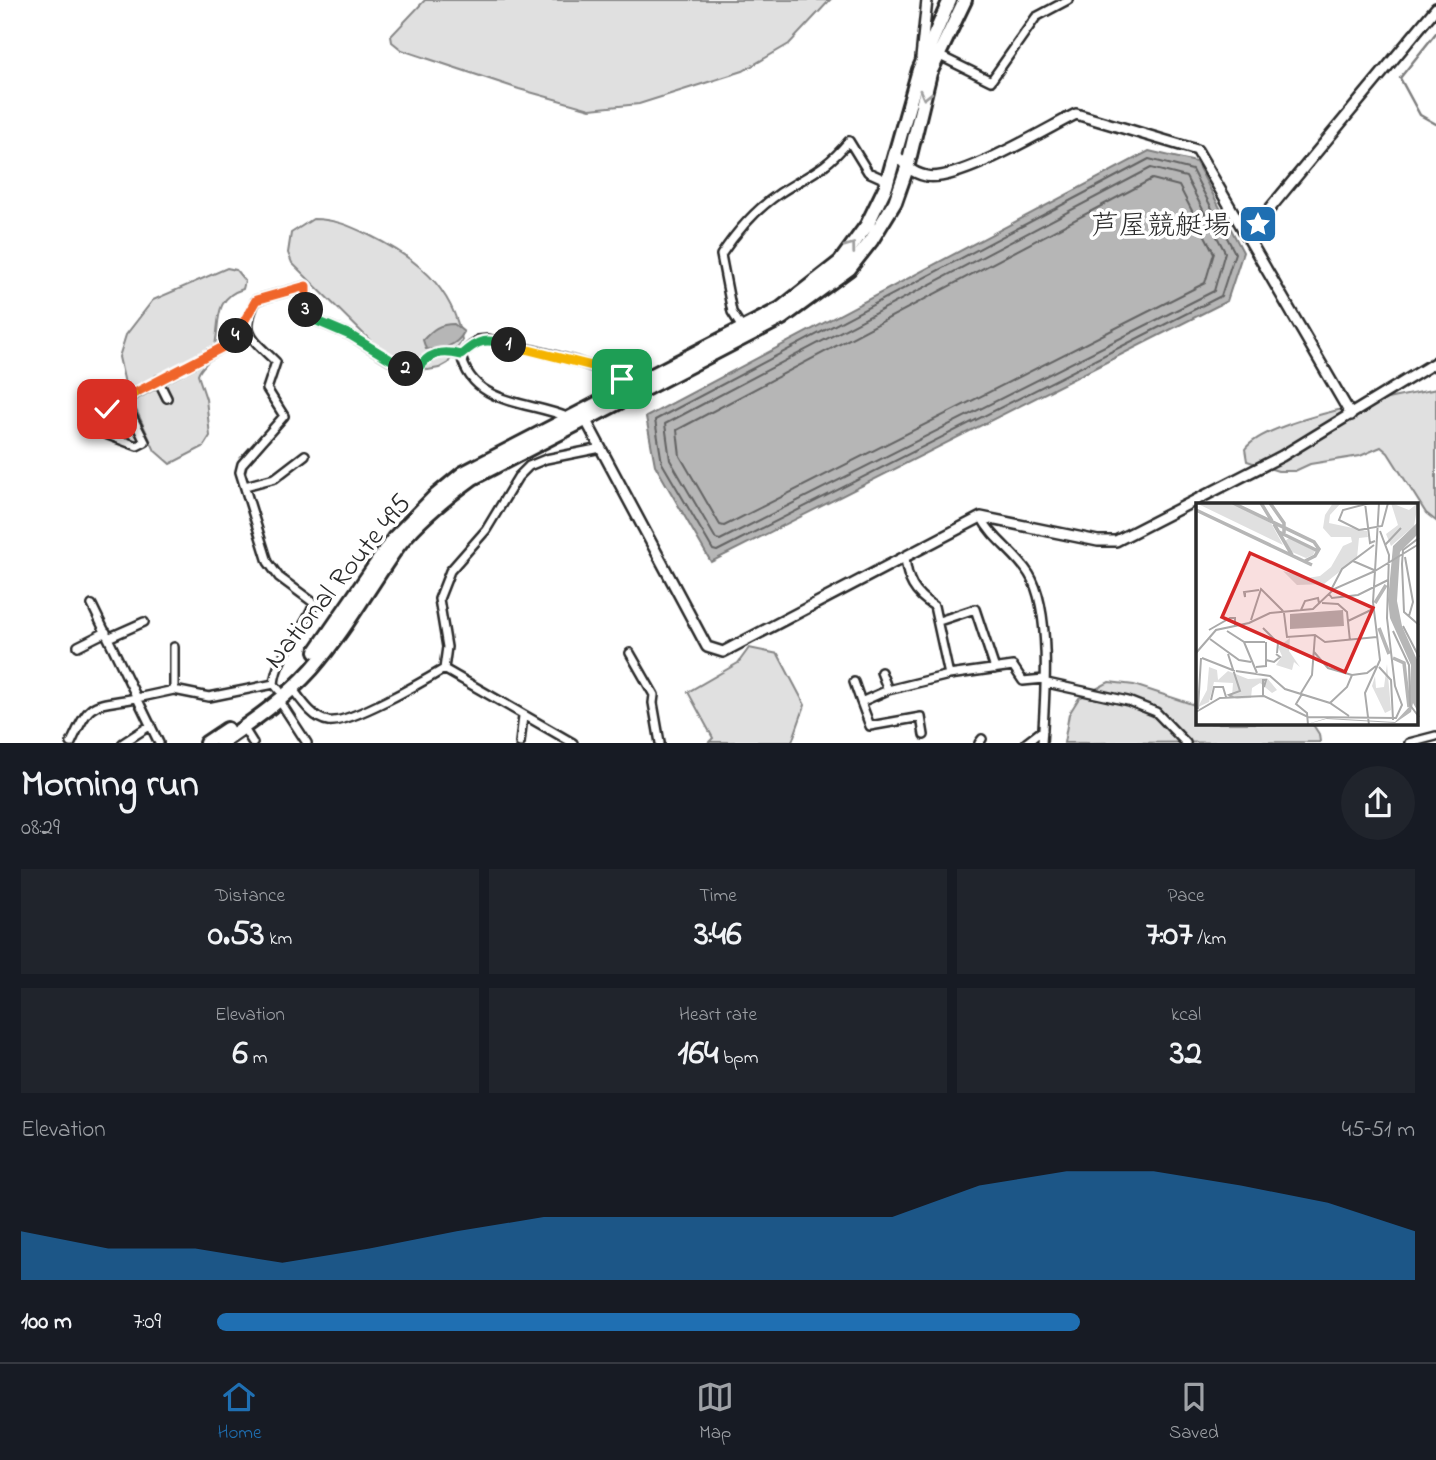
<!DOCTYPE html>
<meta charset="utf-8">
<style>
body{margin:0;font-family:"Indie Flower","Klee One",sans-serif;background:#20242c;color:#f1f3f6;height:100vh;display:flex;flex-direction:column;font-size:26px;white-space:nowrap}
*{box-sizing:border-box;margin:0}
p{font-size:23px;color:#9ea1a6}
.icon{flex:none;width:38px;height:38px;fill:none;stroke:currentColor;stroke-width:2;stroke-linecap:round;stroke-linejoin:round}
.map{position:relative;height:743px;overflow:hidden}
.panel{display:flex;flex-direction:column;background:#171b24;flex:1}
.panel>*{flex:none}
.pin{position:absolute;display:grid;place-items:center;width:60px;height:60px;color:#fff;margin:-30px;border-radius:14px;box-shadow:0 4px 10px #0006}
.km{position:absolute;width:35px;height:35px;margin:-18px;border-radius:50%;background:#222;color:#fff;font-size:19px;line-height:35px;text-align:center}
.round{display:grid;place-items:center;flex:none;width:74px;height:74px;border-radius:37px;background:#20242c}
.summary{display:flex;align-items:center;justify-content:space-between;height:119px;padding:0 21px}
h1{font-size:38px;font-weight:800;line-height:52px}
.stats{display:grid;grid-template-columns:repeat(3,1fr);gap:10px;height:119px;padding:7px 21px}
.stats div{display:grid;align-content:center;border-radius:0px;background:#20242c;text-align:center}
.stats b{font-size:35px;font-weight:800}
.stats small{font-size:19px;font-weight:400}
.stats p{font-size:19px}
.chart{height:196px;padding:14px 21px}
.chart p{display:flex;justify-content:space-between}
.chart svg{width:100%;height:126px;margin-top:7px;fill:#1f6fb2;opacity:.7}
ul{padding:0 21px;list-style:none;font-size:23px}
li{display:grid;grid-template-columns:112px 84px 1fr;align-items:center;height:52px}
li i{height:18px;border-radius:9px;background:#1f6fb2}
.menu{display:flex;justify-content:space-around;align-items:center;height:98px;border-top:2px solid #363941;background:#171b24;font-size:19px;color:#9ea1a6}
.menu a{display:grid;justify-items:center;gap:4px}
.menu .selected{color:#1f6fb2}
.map>svg:first-child{display:block}
.green{fill:#e0e0e0;stroke:#868686;stroke-width:2}
.water{fill:#b6b6b6;stroke:#7e7e7e;stroke-width:2}
.lines{fill:none;stroke-linecap:round;stroke-linejoin:round}
.shore{stroke:#636363;stroke-width:2}
.stream{stroke:#7e7e7e;stroke-width:2.5}
.minor-casing{stroke:#2b2b2b;stroke-width:12}
.tertiary-casing{stroke:#2b2b2b;stroke-width:14}
.trunk-casing{stroke:#2b2b2b;stroke-width:18}
.minor{stroke:#fff;stroke-width:7}
.tertiary{stroke:#fff;stroke-width:9}
.trunk{stroke:#fff;stroke-width:12}
.oneway{stroke:#a0a0a0}
.split-1-casing{stroke:#fff;stroke-width:14}
.split-2-casing{stroke:#fff;stroke-width:14}
.split-3-casing{stroke:#fff;stroke-width:14}
.split-4-casing{stroke:#fff;stroke-width:14}
.split-5-casing{stroke:#fff;stroke-width:14}
.split-6-casing{stroke:#fff;stroke-width:14}
.split-1{stroke:#f5b400;stroke-width:9}
.split-2{stroke:#22a559;stroke-width:9}
.split-3{stroke:#22a559;stroke-width:9}
.split-4{stroke:#f0652b;stroke-width:9}
.split-5{stroke:#f0652b;stroke-width:9}
.split-6{stroke:#f5b400;stroke-width:9}
.labels{text-anchor:middle;stroke-width:7;stroke-linejoin:round;paint-order:stroke}
.poi-label{font-size:28px;fill:#2b2b2b;stroke:#fff;text-anchor:end}
.street-label{font-size:28px;fill:#2b2b2b;stroke:#fff}
.inset-river{fill:none;stroke:#b6b6b6;stroke-width:3.5}
.inset-road{fill:none;stroke:#aaa;stroke-width:2}
.view{fill:#d62828;fill-opacity:0.15;stroke:#d62828;stroke-width:3.5}
.inset-edge{fill:none;stroke:#2b2b2b;stroke-width:3.5}
</style>
<div class="map">
<svg width="1436" height="743" viewBox="0 0 1436 743">
<rect width="100%" height="100%" fill="#fff"/>
<filter id="ink" filterUnits="userSpaceOnUse"><feTurbulence type="fractalNoise" baseFrequency=".0143" numOctaves="2"/><feDisplacementMap in="SourceGraphic" scale="14" xChannelSelector="R" yChannelSelector="G"/><feConvolveMatrix kernelMatrix="1 2 1 2 8 2 1 2 1" color-interpolation-filters="sRGB"/></filter>
<g filter="url(#ink)">
<path class="green" d="M 425,0 L 830,0 L 789,44 L 743,71 L 639,104 L 590,109 L 519,89 L 402,50 L 392,42 L 391,36 Z
M 313,219 C 335,219 350,226 369,235 C 416,258 452,286 462,340 L 448,363 L 439,368 L 428,370 L 396,366 L 292,263 L 288,253 L 291,233 Z
M 227,268 L 236,270 L 245,281 L 243,289 C 210,299 222,327 213,353 C 210,362 201,366 198,375 L 206,399 L 210,436 L 203,447 L 170,464 L 155,451 L 126,388 L 119,357 L 126,335 L 153,300 Z
M 1436,389 L 1436,521 L 1426,513 L 1388,453 L 1381,447 L 1360,456 L 1310,464 L 1295,471 L 1278,471 L 1247,461 L 1245,449 C 1267,419 1396,398 1436,389 Z
M 749,648 L 778,654 L 805,705 L 792,742 L 709,742 L 713,738 L 688,692 L 738,663 Z
M 1109,682 L 1134,685 L 1198,706 L 1198,723 L 1312,723 L 1319,734 L 1320,742 L 1064,743 L 1069,714 L 1079,698 Z"/>
<path class="water" d="M 1149,151 L 1196,162 L 1243,252 L 1227,301 L 711,562 L 655,465 L 646,417 Z
M 454,324 L 464,332 C 456,347 442,350 426,349 L 423,340 C 433,329 439,324 454,324 Z"/>
<g class="lines">
<path class="shore" d="M 1149,159 L 1192,170 L 1235,253 L 1221,296 L 717,551 L 713,550 L 662,463 L 655,420 Z
M 1151,168 L 1186,177 L 1225,252 L 1214,291 L 720,540 L 716,539 L 670,460 L 665,424 Z
M 1152,179 L 1179,186 L 1214,253 L 1205,283 L 724,526 L 720,525 L 680,456 L 677,430 Z"/>
<path class="stream" d="M 1436,33 L 1400,78 L 1420,115 L 1436,124"/>
<g class="minor-casing">
<path id="minor" d="M 938,55 L 991,81 L 1036,17 L 1068,0
M 742,328 L 732,312 L 721,255 C 737,231 756,209 780,193 C 811,173 824,171 849,141 L 868,172 L 888,181
M 461,355 L 478,340 L 488,339 C 519,348 610,364 627,386
M 158,380 L 167,398
M 124,400 L 145,442 L 137,446 L 105,434 L 107,409 L 225,346 L 246,321
M 245,486 L 275,478 L 305,455
M 981,517 C 993,540 1015,552 1029,574 C 1052,610 1045,700 1042,743
M 905,557 C 907,580 914,594 934,606 L 949,675 L 1013,666 L 1023,681 L 1044,679
M 92,605 L 137,698 L 174,690 L 209,697 L 274,684
M 939,621 L 975,609 L 995,669
M 108,638 L 144,622
M 78,646 L 106,632
M 174,647 L 174,690
M 630,653 L 654,695 L 653,703 L 660,743
M 444,669 L 573,743
M 881,672 L 888,690
M 854,682 L 861,702 L 888,690 L 949,675
M 1047,683 L 1128,701 L 1156,712 L 1186,743
M 292,688 C 301,700 313,719 328,721 C 348,725 424,681 444,669 L 447,647 L 439,599 L 450,571 L 486,530 L 518,477 L 529,466 L 546,459 L 601,448
M 279,690 L 274,684 C 277,652 305,633 314,603 L 279,577 L 268,562 L 240,472 L 242,464 L 284,416 L 267,389 L 276,362 C 252,338 240,335 256,300 L 306,286 L 306,310 L 310,318 L 350,335 L 406,370 L 417,370 C 428,353 441,350 461,355 C 472,405 528,401 567,417
M 279,700 L 307,743
M 861,702 L 870,726 L 921,717 L 924,735
M 243,727 L 253,743
M 71,743 C 91,699 91,706 137,698 L 159,743
M 123,743 L 151,725
M 520,743 L 523,716
M 979,743 L 982,739
M 1026,743 L 1043,730
M 1409,743 L 1436,736"/>
</g>
<g class="tertiary-casing">
<path id="tertiary" d="M 921,58 L 927,0
M 896,154 C 904,165 912,173 926,176 C 957,183 1044,130 1076,114 L 1197,150 L 1351,415
M 1248,235 L 1436,8
M 583,415 L 707,647 L 723,652 L 981,517 L 1098,541 L 1116,541 L 1282,456 L 1436,362"/>
</g>
<g class="trunk-casing">
<path id="trunk" d="M 316,651 L 394,538 L 434,497 L 463,473 L 780,309 L 840,262 L 867,225 L 886,186 L 919,70 L 950,0
M 206,743 L 227,729
M 221,743 C 253,721 286,698 312,669 C 345,631 369,587 398,546 C 418,520 447,497 473,478 L 782,318 L 849,269 L 871,241 L 895,202 L 907,168 L 930,73 L 965,0"/>
</g>
<use href="#minor" class="minor"/>
<use href="#tertiary" class="tertiary"/>
<use href="#trunk" class="trunk"/>
</g>
<defs><path id="oneway-chevron" d="M-2-3.5L2.5 0L-2 3.5" fill="none" stroke-width="1.6" stroke-linecap="round" stroke-linejoin="round" transform="scale(1.75)"/></defs>
<g class="oneway">
<use href="#oneway-chevron" transform="translate(925 95) rotate(104)"/>
<use href="#oneway-chevron" transform="translate(851 247) rotate(-53)"/>
</g>
</g>
<g class="lines" filter="url(#ink)">
<g class="split-1-casing">
<path id="split-1" d="M 509,345 L 596,367 L 622,379"/>
</g>
<g class="split-2-casing">
<path id="split-2" d="M 406,369 L 417,370 C 428,353 441,350 461,355 C 479,339 486,338 509,345"/>
</g>
<g class="split-3-casing">
<path id="split-3" d="M 306,310 L 310,318 L 350,335 L 406,369"/>
</g>
<g class="split-4-casing">
<path id="split-4" d="M 236,336 L 256,300 L 306,286 L 306,310"/>
</g>
<g class="split-5-casing">
<path id="split-5" d="M 133,394 L 225,346 L 236,336"/>
</g>
<g class="split-6-casing">
<path id="split-6" d="M 107,409 L 133,394"/>
</g>
<use href="#split-1" class="split-1"/>
<use href="#split-2" class="split-2"/>
<use href="#split-3" class="split-3"/>
<use href="#split-4" class="split-4"/>
<use href="#split-5" class="split-5"/>
<use href="#split-6" class="split-6"/>
</g>
<defs>
<g id="sight-square" transform="scale(2.0125)"><rect x="-9" y="-9" width="18" height="18" rx="4" fill="#1f6fb2" stroke="#fff"/><path d="M0-6L1.8-2.2L6-1.7L2.9 1.2L3.7 5.4L0 3.3L-3.7 5.4L-2.9 1.2L-6-1.7L-1.8-2.2Z" fill="#fff"/></g>
</defs>
<g fill-rule="evenodd">
<use href="#sight-square" x="1258" y="224"/>
</g>
<g class="labels">
<g class="poi-label">
<text x="1231" y="234">芦屋競艇場</text>
</g>
<g class="street-label">
<text transform="translate(336 580) rotate(-51)" y="10">National Route 495</text>
</g>
</g>
<g transform="translate(1196 503)">
<rect width="222" height="222" fill="#fff"/>
<path d="M 0,0 L 35,0 L 75,20 L 87,42 ZM 137,0 L 145,0 L 134,12 L 133,20 L 171,28 L 172,34 L 163,35 L 161,55 L 128,81 L 101,82 L 87,68 L 111,75 L 124,73 L 135,64 L 147,43 L 156,39 L 155,34 L 135,34 L 127,25 L 129,12 ZM 195,0 L 213,7 L 222,0 L 218,23 L 195,43 L 190,31 L 202,22 ZM 93,35 L 119,48 L 117,52 L 110,55 L 96,49 L 89,38 ZM 94,135 L 93,148 L 104,164 L 98,159 L 96,167 L 80,162 L 86,153 L 82,144 ZM 191,161 L 195,207 L 189,210 L 176,183 L 179,173 L 180,185 L 188,184 ZM 13,164 L 21,167 L 22,177 L 32,168 L 52,176 L 71,175 L 81,187 L 76,190 L 64,180 L 56,185 L 55,195 L 41,196 L 36,194 L 37,180 L 18,179 L 13,199 L 2,204 L 11,187 Z" fill="#e0e0e0"/>
<path d="M 222,19 L 222,31 L 204,49 L 201,98 L 206,123 L 222,159 L 222,209 L 217,200 L 215,209 L 199,220 L 130,216 L 108,222 L 131,215 L 199,219 L 213,204 L 215,162 L 194,115 L 192,97 L 197,43 ZM 147,107 L 148,123 L 94,126 L 94,111 Z" fill="#b6b6b6"/>
<path class="inset-river" d="M 37,0 L 118,39 L 123,46 L 119,53 L 109,58M 65,0 L 76,18M 74,0 L 88,20 L 88,30M 0,7 L 116,62M 78,21 L 96,52M 83,29 L 122,48M 179,100 L 190,82M 183,125 L 193,151M 197,155 L 208,160 L 213,204"/>
<path class="inset-road" d="M 169,0 L 174,40 L 179,38M 174,0 L 147,7 L 143,17 L 163,27 L 186,23 L 192,0M 223,35 L 207,47 L 206,61 L 208,109 L 223,122M 189,42 L 205,25M 209,54 L 217,99 L 213,113M 157,58 L 178,67M 135,87 L 146,66 L 178,42M 49,89 L 49,94 L 48,89 L 63,87M 133,91 L 136,95 L 162,92 L 192,77M 126,100 L 142,101 L 151,109 L 154,138M 105,107 L 109,98 L 122,95 L 123,100M 88,110 L 91,134 L 119,132 L 129,139 L 181,134M 55,117 L 65,86 L 87,108M 152,118 L 177,106M 207,123 L 223,154M 67,125 L 82,140 L 81,150M 13,127 L 34,115 L 39,115 L 39,122M 31,128 L 48,139 L 61,170M 197,128 L 213,162 L 214,202 L 223,214M 14,136 L 43,157 L 55,159M 48,139 L 69,139M 118,149 L 132,165 L 156,172M 0,150 L 20,127 L 53,120 L 74,110 L 117,106 L 138,86 L 179,68 L 183,0M 32,151 L 44,188 L 33,192 L 37,194M 6,155 L 39,168M 70,157 L 78,159 L 84,154 L 80,151M 60,164 L 70,163 L 70,139M 183,164 L 195,177 L 197,217M 40,168 L 74,173 L 89,186 L 134,200 L 153,213M 156,172 L 171,170 L 180,163M 105,190 L 116,172 L 119,132M 106,191 L 100,201 L 111,210 L 112,222M 67,193 L 67,177 L 70,177 L 68,184M 15,197 L 18,184 L 27,184 L 30,194M 134,200 L 151,184 L 156,172M 2,206 L 5,155M 0,209 L 24,195 L 68,193 L 112,214 L 200,215 L 206,202 L 199,183 L 191,115 L 193,52 L 184,28M 173,222 L 169,190 L 184,157 L 177,99 L 179,68 L 223,41"/>
<path class="view" d="M 54,50 L 177,105 L 149,169 L 26,114 Z"/>
<rect width="222" height="222" class="inset-edge"/>
</g>
</svg>
<div class="pin" style="left:622px;top:379px;background:#1e9e55"><svg class="icon" aria-label="arrive" viewBox="0 0 24 24"><path d="M6 21V4h12l-3 4 3 4H6"/></svg></div>
<div class="pin" style="left:107px;top:409px;background:#d93025"><svg class="icon" aria-label="check" viewBox="0 0 24 24"><path d="M5 12l5 5 9-10"/></svg></div>
<b class="km" style="left:509px;top:345px">1</b>
<b class="km" style="left:406px;top:369px">2</b>
<b class="km" style="left:306px;top:310px">3</b>
<b class="km" style="left:236px;top:336px">4</b>
</div>
<section class="panel">
<div class="summary"><div><h1>Morning run</h1><p>08:29</p></div><a class="round"><svg class="icon" aria-label="share" viewBox="0 0 24 24"><path d="M12 15V3M7 8l5-5 5 5M5 13v7h14v-7"/></svg></a></div>
<div class="stats">
<div><p>Distance</p><b>0.53<small> km</small></b></div>
<div><p>Time</p><b>3:46</b></div>
<div><p>Pace</p><b>7:07<small> /km</small></b></div>
</div>
<div class="stats">
<div><p>Elevation</p><b>6<small> m</small></b></div>
<div><p>Heart rate</p><b>164<small> bpm</small></b></div>
<div><p>kcal</p><b>32</b></div>
</div>
<div class="chart"><p><span>Elevation</span>45–51 m</p>
<svg viewBox="0 0 160 44" preserveAspectRatio="none"><path d="M0 44V27L10 33L20 33L30 38L40 33L50 27L60 22L70 22L80 22L90 22L100 22L110 11L120 6L130 6L140 11L150 17L160 27V44z"/></svg>
</div>
<ul>
<li><b>100 m</b>7:09<i style="width:72%"></i></li>
</ul>
</section>
<nav class="menu">
<a class="selected"><svg class="icon" aria-label="home" viewBox="0 0 24 24"><path d="M3 11l9-7 9 7M6 9v11h12V9"/></svg>Home</a>
<a><svg class="icon" aria-label="map" viewBox="0 0 24 24"><path d="M3 6l6-2 6 2 6-2v14l-6 2-6-2-6 2zM9 4v14M15 6v14"/></svg>Map</a>
<a><svg class="icon" aria-label="saved" viewBox="0 0 24 24"><path d="M7 4h10v16l-5-4-5 4z"/></svg>Saved</a>
</nav>
